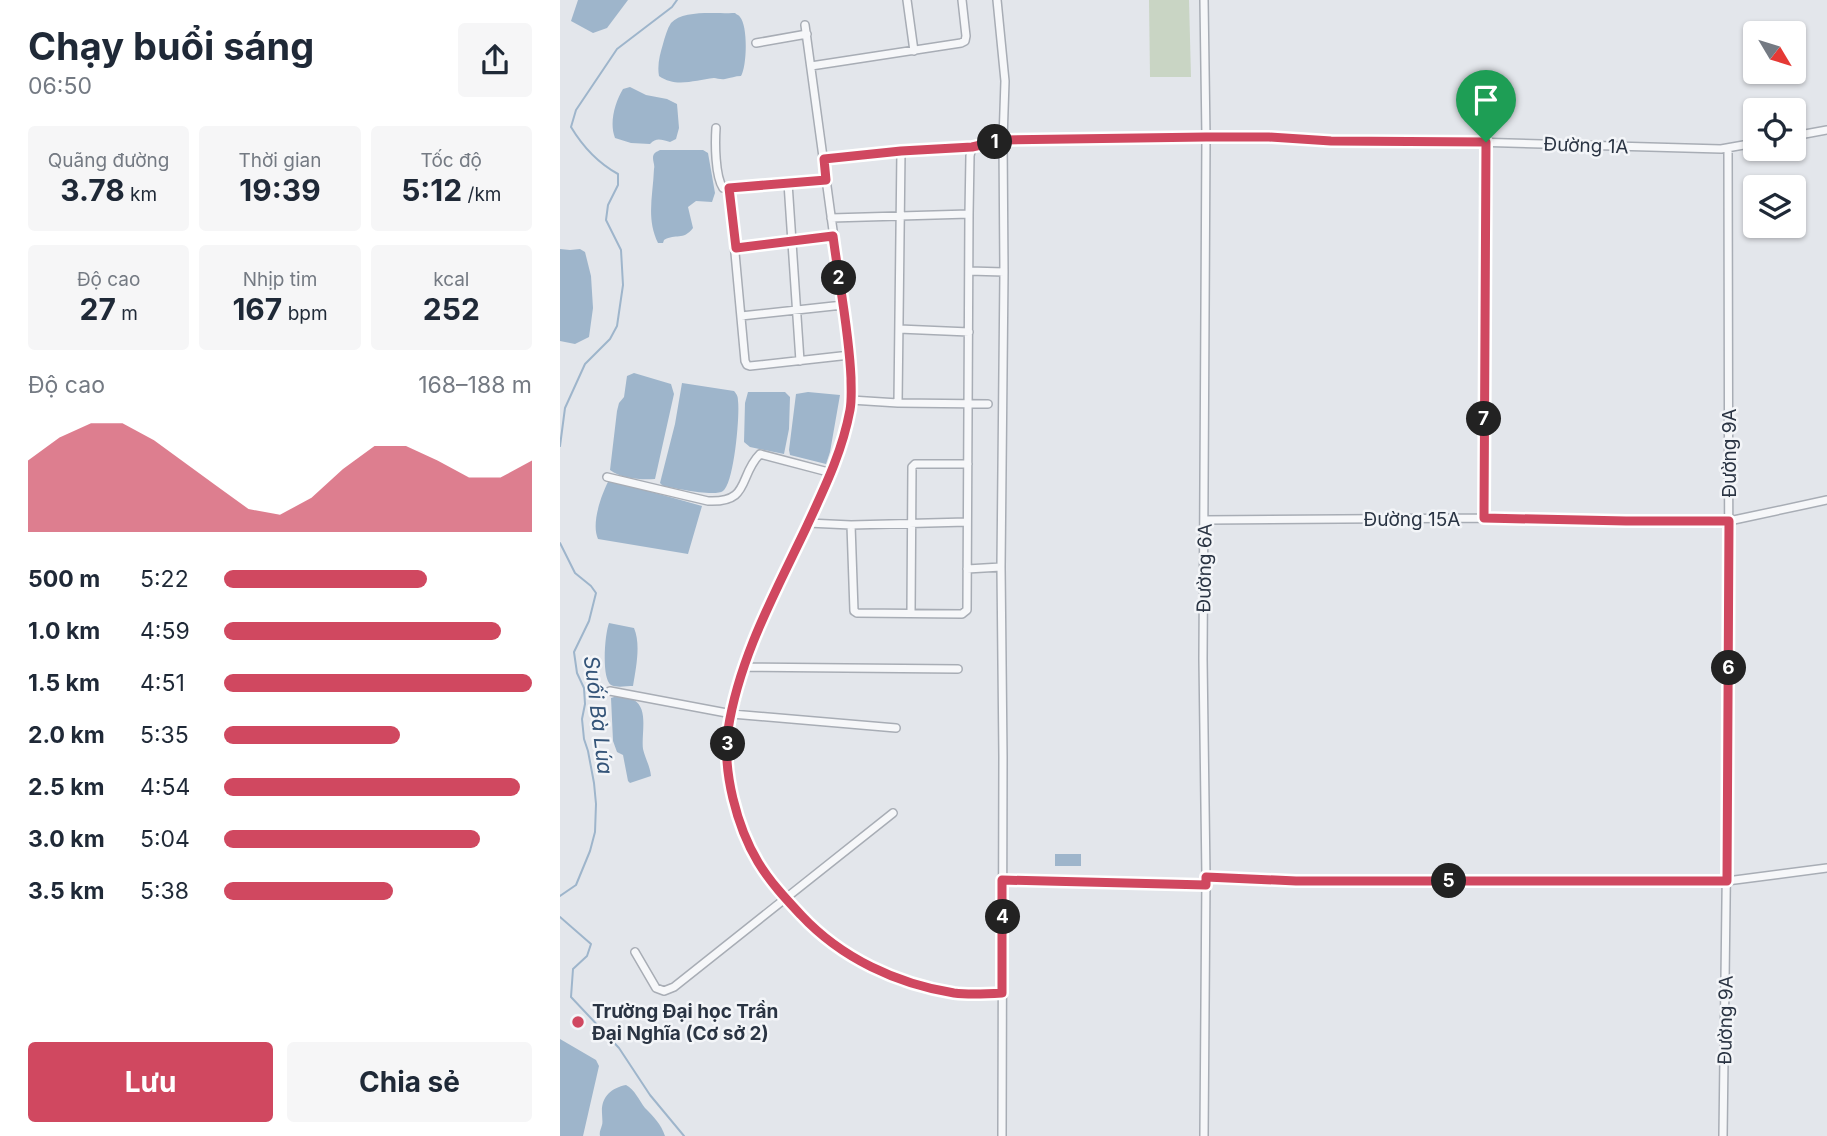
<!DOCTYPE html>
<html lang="vi">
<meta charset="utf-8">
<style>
body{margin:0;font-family:Inter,sans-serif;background:#f6f6f7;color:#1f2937;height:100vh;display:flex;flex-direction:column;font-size:26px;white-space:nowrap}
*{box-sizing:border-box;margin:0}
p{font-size:23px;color:#747a83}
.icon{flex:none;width:38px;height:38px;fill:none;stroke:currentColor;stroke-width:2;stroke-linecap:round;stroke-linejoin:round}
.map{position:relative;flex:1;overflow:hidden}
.drawer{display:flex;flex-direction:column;background:#fff;width:560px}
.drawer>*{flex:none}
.needle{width:46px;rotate:128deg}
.controls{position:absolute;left:1183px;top:21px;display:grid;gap:14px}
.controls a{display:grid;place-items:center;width:63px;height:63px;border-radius:7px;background:#fff;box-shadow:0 2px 5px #0004;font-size:35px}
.pin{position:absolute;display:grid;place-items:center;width:60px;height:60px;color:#fff;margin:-72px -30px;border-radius:50% 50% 50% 0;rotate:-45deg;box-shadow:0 0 7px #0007}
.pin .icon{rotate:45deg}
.km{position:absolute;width:35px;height:35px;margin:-18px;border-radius:50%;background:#222;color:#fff;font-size:19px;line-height:35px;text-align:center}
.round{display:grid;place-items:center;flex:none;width:74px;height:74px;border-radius:7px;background:#f6f6f7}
.overview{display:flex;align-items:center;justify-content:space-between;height:119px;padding:0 28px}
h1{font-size:38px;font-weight:700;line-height:52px}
.figures{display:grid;grid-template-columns:repeat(3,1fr);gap:10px;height:119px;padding:7px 28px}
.figures div{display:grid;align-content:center;border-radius:7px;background:#f6f6f7;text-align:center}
.figures b{font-size:30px;font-weight:700}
.figures small{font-size:19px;font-weight:400}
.figures p{font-size:19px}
.chart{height:196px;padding:14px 28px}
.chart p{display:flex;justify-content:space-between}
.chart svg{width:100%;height:126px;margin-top:7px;fill:#d04860;opacity:.7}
.cta{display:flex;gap:14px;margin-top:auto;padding:14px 28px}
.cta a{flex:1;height:80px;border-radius:7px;background:#d04860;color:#fff;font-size:28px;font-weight:700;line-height:80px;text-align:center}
.cta a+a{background:#f6f6f7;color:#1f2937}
ul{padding:0 28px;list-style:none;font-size:23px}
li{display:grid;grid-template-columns:112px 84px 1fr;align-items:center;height:52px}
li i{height:18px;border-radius:9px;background:#d04860}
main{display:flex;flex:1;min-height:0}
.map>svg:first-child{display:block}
.green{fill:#c9d5c4}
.water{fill:#9eb5cb}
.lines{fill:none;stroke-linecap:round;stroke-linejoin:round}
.stream{stroke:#9eb5cb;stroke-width:2}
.minor-casing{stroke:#a8adb5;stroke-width:10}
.minor{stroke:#f6f7f9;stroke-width:7}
.route-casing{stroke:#fff;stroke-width:14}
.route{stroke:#d04860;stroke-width:9}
.poi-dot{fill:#d04860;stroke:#f3f5f8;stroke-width:2.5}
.labels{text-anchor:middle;stroke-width:5;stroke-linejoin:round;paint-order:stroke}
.street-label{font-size:19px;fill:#2a3443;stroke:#f3f5f8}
.poi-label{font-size:19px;font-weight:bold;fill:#2a3443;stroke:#f3f5f8;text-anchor:start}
.water-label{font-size:21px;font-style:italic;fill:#345478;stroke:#f3f5f8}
</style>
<main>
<section class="drawer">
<div class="overview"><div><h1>Chạy buổi sáng</h1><p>06:50</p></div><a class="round"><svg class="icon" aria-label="share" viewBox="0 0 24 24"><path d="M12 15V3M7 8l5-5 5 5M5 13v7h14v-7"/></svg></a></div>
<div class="figures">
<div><p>Quãng đường</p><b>3.78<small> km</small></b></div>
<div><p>Thời gian</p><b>19:39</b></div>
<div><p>Tốc độ</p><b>5:12<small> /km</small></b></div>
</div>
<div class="figures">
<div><p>Độ cao</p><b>27<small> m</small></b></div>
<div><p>Nhịp tim</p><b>167<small> bpm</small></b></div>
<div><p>kcal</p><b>252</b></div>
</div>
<div class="chart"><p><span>Độ cao</span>168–188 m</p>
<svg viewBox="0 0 160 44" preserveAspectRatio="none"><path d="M0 44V19L10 11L20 6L30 6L40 12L50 20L60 28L70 36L80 38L90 32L100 22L110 14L120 14L130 19L140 25L150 25L160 19V44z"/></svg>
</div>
<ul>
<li><b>500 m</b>5:22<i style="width:66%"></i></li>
<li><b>1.0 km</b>4:59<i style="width:90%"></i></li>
<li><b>1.5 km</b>4:51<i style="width:100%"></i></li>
<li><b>2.0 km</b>5:35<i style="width:57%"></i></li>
<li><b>2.5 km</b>4:54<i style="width:96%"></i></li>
<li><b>3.0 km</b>5:04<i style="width:83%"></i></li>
<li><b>3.5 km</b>5:38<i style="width:55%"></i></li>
</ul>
<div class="cta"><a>Lưu</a><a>Chia sẻ</a></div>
</section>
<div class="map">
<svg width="1267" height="1136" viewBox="0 0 1267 1136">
<rect width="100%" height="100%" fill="#e3e6eb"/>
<path class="green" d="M 589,0 L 629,0 L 631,77 L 590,77 Z"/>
<path class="water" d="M 18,0 L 68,0 L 47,28 L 33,33 L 11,21 Z
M 175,13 C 177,15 179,15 180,17 C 188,26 187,66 181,76 C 175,76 171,78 165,79 C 161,80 157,78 154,78 C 135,80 116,88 99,76 C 97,65 100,54 103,44 C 105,37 107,29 111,23 C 123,9 158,14 175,13 Z
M 70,87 L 86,95 L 107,99 L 117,104 L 119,128 L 116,139 L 110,142 C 101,140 97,137 90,144 L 71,143 L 55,138 C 49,123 55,102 63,89 Z
M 100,150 L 143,150 L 148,153 L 155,193 L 152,202 L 136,201 L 128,207 L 133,228 C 123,241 116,233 104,240 L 103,243 L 98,243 C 86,219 93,195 94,169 C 95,165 93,162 93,158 C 93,153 96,152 100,150 Z
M 0,249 L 10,250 L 20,249 L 25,252 L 31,276 L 33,308 L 29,337 L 15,344 L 0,341 Z
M 74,373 L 111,384 L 114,394 L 95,479 C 81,480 62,479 50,470 L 57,411 L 59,403 L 64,397 L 67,376 Z
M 122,383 L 174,391 C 177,395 178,396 178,401 C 180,415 174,484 163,491 C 155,497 114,488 103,486 L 100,483 L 115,424 Z
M 188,392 L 225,392 L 230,397 L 229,429 L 224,454 L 190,447 L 184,442 L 185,403 Z
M 248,392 L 280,395 L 270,452 L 266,464 L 230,455 L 229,450 L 236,394 Z
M 49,480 L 142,506 L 128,554 L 38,539 C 31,524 41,495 49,480 Z
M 49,623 L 74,628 C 81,644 76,668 73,686 C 67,686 56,688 51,685 C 41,678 45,633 49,623 Z
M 57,696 C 62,697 69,697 74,700 C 89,709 81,734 83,749 C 85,758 90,766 91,776 L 70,783 L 68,781 L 63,755 L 57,752 L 53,741 L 51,698 Z
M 495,854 L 521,854 L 521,866 L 495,866 Z
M 0,1039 L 36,1060 L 39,1066 L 23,1136 L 0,1136 Z
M 66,1085 C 75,1090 79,1100 85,1108 C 94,1117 101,1124 105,1136 L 40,1136 C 39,1132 41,1129 42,1125 C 43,1122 42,1117 42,1113 C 41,1097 51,1088 66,1085 Z"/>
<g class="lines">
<path class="stream" d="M 0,446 L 5,408 L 25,364 L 50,339 L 57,326 L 63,285 L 61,250 L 46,220 L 48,205 L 58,185 L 58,174 C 38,163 23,147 11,127 L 16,110 L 57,49 L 112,7 L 117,0
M 0,543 L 15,573 L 31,586 L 36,593 L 29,621 L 14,652 L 17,673 L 24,688 L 25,704 L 22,719 L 24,739 L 28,751 L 34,783 L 36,804 L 35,832 L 30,851 L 16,885 L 0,896
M 0,917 L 31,944 L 27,956 L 13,969 L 11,997 L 59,1048 L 90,1095 L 124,1136"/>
<g class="minor-casing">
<path id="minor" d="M 347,0 L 354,51
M 437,0 L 445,81 L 443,140 L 444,272 L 441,567 L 443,757 L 442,1136
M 644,0 L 646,137 L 643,659 L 646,877 L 644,1136
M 245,25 L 290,355 L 290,410 L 272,473 L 212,600 L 184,667 L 168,731 L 168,758 L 172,796 L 177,818 L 197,861 L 211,882 L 225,898 L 247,922 L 276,945 L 307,965 L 341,981 L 395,993 L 442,993
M 196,43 L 247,34
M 251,66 L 401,43 L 405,41 L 406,36 L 402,0
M 156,128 C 155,143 155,176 163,188 L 266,180
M 1234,136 L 1267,130
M 341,151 L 412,147
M 264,159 L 341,151 L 338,403
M 228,183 L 240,361
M 169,188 L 185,361 L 187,365 L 190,366 L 290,355
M 271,218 L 409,214
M 175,248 L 273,236
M 409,271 L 444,272
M 181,316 L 283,305
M 339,329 L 409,332
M 291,400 L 338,403 L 428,404
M 47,477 L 148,501 C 191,503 178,476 200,454 L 272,473
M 924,518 L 926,142
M 645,520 L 924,518 L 1066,521 L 1169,521 L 1267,500
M 248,523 L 291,525 L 407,522
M 291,525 L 294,611 L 297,613 L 402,614 L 407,610 L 409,214 L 410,156 L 412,147 L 443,140 L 709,137 L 771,141 L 878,141 L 1161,149 L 1195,143
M 407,569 L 441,567
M 351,613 L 352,467 L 355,464 L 408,464
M 184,667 L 398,669
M 50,691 L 172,714 L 336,728
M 646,877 L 736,881 L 1167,881 L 1267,868
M 442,880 L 646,885
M 75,952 L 96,988 L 104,991 L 114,987 L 333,813
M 1163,1136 L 1169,669 L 1168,148"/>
</g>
<use href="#minor" class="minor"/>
</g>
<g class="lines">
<g class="route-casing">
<path id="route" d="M 646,137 L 709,137 L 771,141 L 926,142 L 924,518 L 1066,521 L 1169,521 L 1167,881 L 736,881 L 646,877 L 646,885 L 442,880 L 442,993 C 426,994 410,995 394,993 C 337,984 281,958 241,915 C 226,899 210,882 198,862 C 177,827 162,771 168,730 C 179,658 215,593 246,528 C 264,489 282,453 290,410 C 292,399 291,388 291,378 C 289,330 279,283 273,236 L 176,248 L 169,188 L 266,180 L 264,159 L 341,151 L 412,147 L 443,140 Z"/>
</g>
<use href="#route" class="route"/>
</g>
<circle class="poi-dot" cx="18" cy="1022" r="7"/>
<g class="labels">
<g class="street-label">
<text transform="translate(1026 145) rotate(2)" y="7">Đường 1A</text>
<text transform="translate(1169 453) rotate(-90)" y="7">Đường 9A</text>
<text x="852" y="526">Đường 15A</text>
<text transform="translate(644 568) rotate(-89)" y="7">Đường 6A</text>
<text transform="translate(1165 1020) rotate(-89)" y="7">Đường 9A</text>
</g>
<g class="poi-label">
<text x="32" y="1018">Trường Đại học Trần<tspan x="32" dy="22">Đại Nghĩa (Cơ sở 2)</tspan></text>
</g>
<g class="water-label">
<text transform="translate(38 715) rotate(83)" y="7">Suối Bà Lúa</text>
</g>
</g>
</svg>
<div class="controls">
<a><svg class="needle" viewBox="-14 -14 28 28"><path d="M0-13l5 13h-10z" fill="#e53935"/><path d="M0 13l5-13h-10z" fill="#747a83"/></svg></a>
<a><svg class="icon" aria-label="locate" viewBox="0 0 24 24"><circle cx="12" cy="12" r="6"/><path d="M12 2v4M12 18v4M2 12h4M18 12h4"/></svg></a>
<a><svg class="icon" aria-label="layers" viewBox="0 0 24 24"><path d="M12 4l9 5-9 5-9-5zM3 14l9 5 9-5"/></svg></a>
</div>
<div class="pin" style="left:926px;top:142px;background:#1e9e55"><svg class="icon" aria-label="arrive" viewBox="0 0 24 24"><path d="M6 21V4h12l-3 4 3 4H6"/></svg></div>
<b class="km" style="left:435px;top:142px">1</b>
<b class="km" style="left:279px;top:278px">2</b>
<b class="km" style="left:168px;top:744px">3</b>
<b class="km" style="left:443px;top:917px">4</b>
<b class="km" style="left:889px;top:881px">5</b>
<b class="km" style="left:1169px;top:668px">6</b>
<b class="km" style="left:924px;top:419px">7</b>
</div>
</main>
